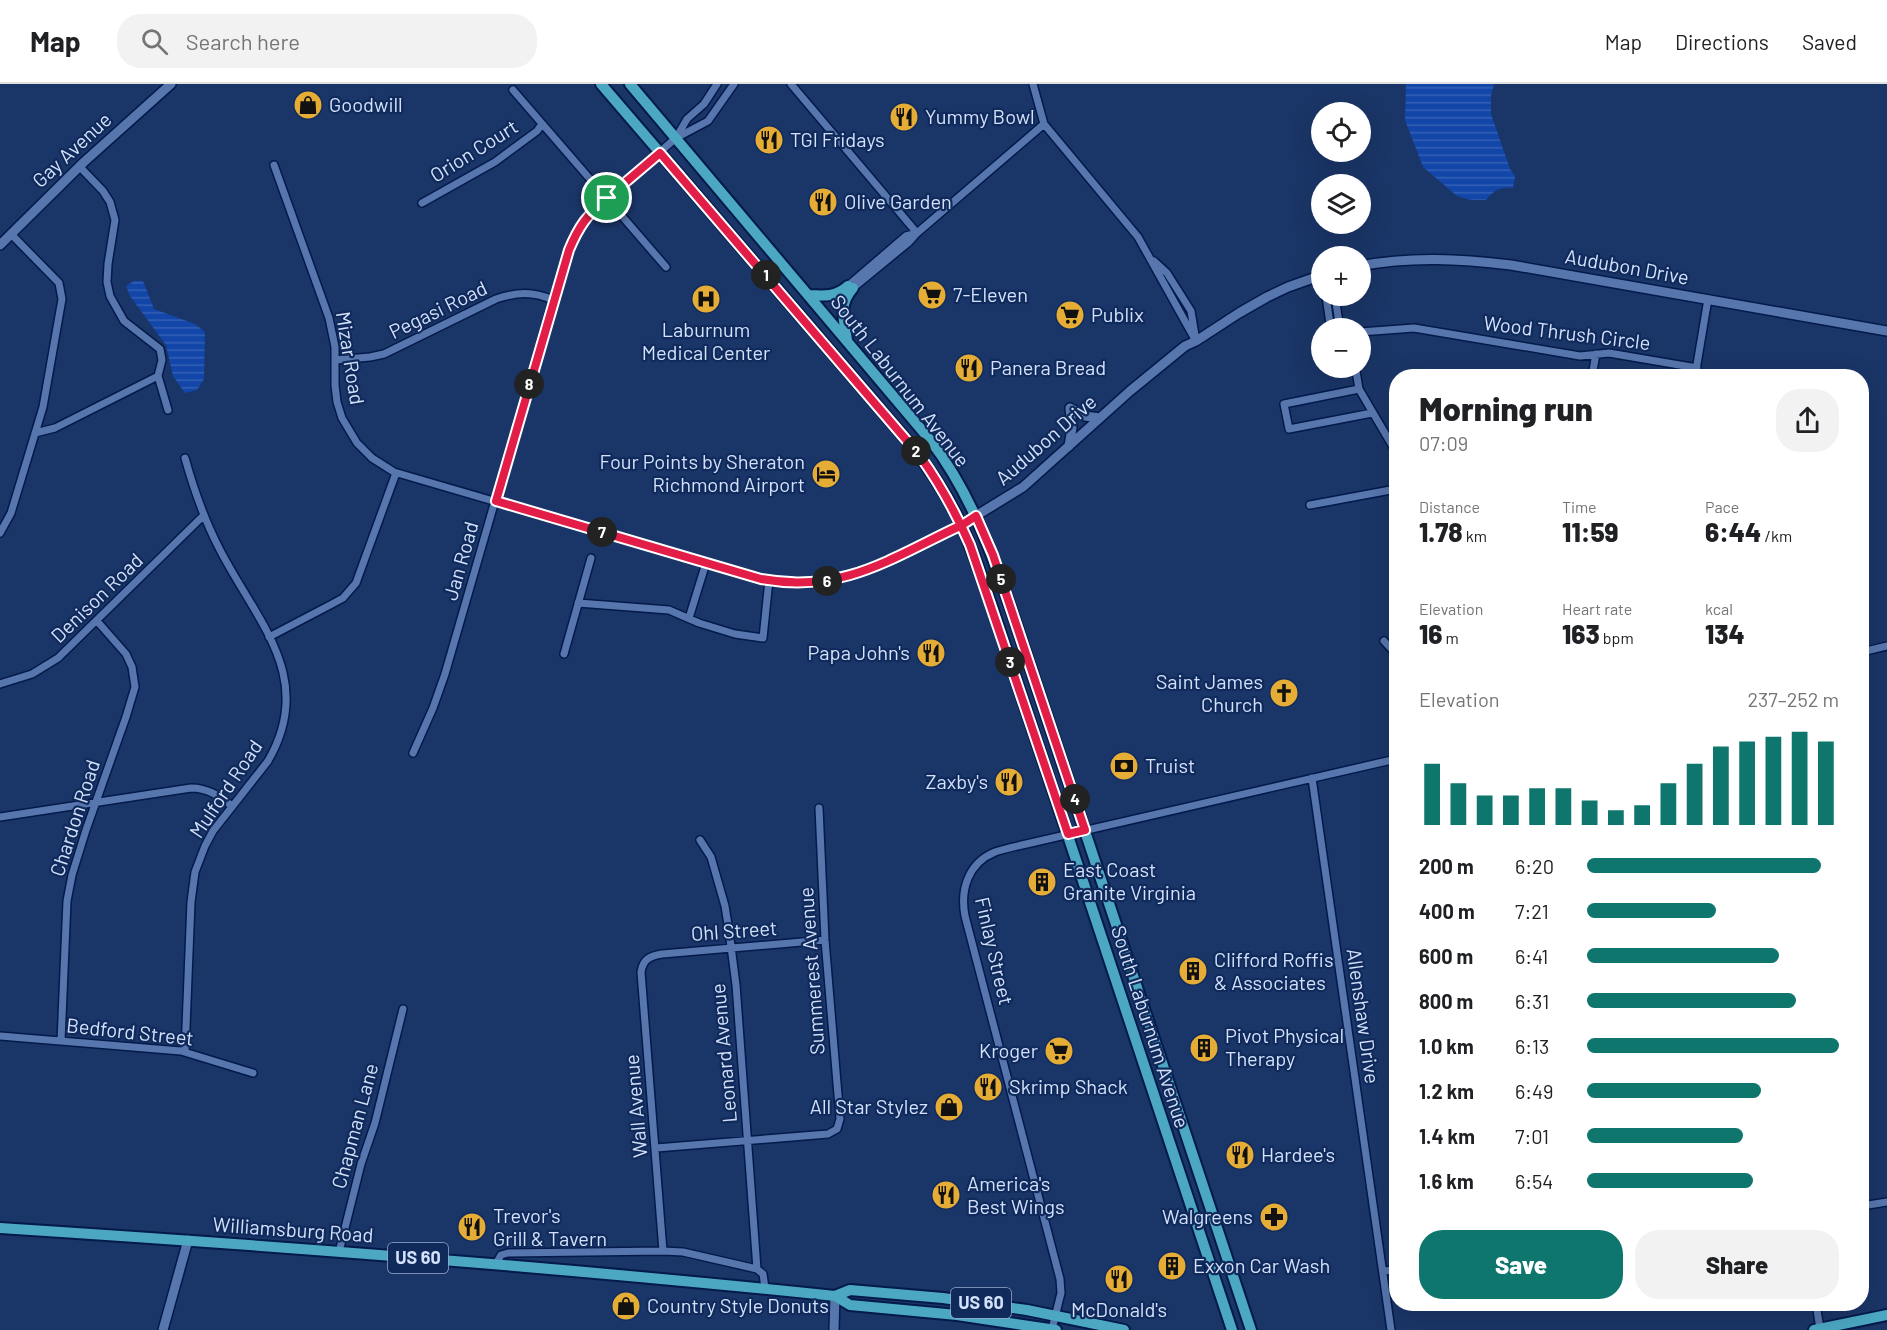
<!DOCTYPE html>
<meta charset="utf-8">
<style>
body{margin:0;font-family:Barlow,sans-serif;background:#f2f2f2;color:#202124;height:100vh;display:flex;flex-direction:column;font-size:22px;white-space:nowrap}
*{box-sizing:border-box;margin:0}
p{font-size:20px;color:#757577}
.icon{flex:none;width:33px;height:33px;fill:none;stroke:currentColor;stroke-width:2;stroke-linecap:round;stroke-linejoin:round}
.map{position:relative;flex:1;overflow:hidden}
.details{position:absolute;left:1389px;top:285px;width:480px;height:942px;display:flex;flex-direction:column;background:#fff;border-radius:24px;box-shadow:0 6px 24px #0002}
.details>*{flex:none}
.controls{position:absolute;left:1311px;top:18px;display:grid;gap:12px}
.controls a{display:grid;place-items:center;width:60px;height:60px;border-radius:50%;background:#fff;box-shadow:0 6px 24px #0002;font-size:30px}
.pin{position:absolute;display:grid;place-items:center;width:51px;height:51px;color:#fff;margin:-26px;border:3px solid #fff;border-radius:50%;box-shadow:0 2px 6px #0007}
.km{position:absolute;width:30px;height:30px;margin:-15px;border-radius:50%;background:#222;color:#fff;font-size:16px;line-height:30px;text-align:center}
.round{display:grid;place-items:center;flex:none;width:63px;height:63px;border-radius:24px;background:#f2f2f2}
.headline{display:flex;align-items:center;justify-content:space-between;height:102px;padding:0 30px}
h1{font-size:33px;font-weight:800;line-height:45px}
.figures{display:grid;grid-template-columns:repeat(3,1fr);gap:9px;height:102px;padding:6px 30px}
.figures div{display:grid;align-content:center}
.figures b{font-size:26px;font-weight:800}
.figures small{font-size:16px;font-weight:400}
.figures p{font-size:16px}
.chart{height:168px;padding:12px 30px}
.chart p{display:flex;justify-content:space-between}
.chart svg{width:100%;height:108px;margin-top:6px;stroke:#0f766e;stroke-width:6}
.button{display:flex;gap:12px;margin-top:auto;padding:12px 30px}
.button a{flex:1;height:69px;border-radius:24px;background:#0f766e;color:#fff;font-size:24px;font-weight:800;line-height:69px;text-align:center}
.button a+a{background:#f2f2f2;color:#202124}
ul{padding:0 30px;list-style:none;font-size:20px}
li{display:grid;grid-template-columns:96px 72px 1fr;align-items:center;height:45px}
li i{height:15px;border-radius:8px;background:#0f766e}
header{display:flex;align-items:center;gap:36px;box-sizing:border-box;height:84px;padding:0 30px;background:#fff;border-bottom:2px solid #e0e0e0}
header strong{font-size:28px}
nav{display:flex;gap:33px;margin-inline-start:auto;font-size:21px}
.search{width:420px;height:54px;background:#f2f2f2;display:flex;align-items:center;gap:15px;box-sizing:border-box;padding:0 21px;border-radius:24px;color:#757577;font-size:22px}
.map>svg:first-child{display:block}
.water{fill:url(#water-rules)}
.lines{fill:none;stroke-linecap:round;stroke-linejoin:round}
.street-casing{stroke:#031a4a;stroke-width:10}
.secondary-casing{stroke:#031a4a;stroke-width:12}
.primary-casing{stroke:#031a4a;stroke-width:14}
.street{stroke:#5776ad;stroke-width:7}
.secondary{stroke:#5776ad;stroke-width:9}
.primary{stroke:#4ba7c2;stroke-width:10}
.route-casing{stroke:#fff;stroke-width:12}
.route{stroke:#e11d48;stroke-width:8}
.labels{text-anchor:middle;stroke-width:4.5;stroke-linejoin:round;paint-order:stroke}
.shield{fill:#102a5c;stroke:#98aacb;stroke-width:1.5}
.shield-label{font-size:18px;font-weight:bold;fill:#d3e1fa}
.poi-label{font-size:20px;fill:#d3e1fa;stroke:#102a5c;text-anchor:start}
.street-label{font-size:20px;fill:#d3e1fa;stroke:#102a5c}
</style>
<header>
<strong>Map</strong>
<div class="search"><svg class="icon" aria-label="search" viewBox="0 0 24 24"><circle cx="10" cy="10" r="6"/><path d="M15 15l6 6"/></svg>Search here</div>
<nav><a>Map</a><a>Directions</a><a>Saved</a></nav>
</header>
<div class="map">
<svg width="1887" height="1246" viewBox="0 0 1887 1246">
<defs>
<pattern id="water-rules" width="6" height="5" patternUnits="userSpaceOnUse" patternTransform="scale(1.5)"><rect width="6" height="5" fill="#1246a8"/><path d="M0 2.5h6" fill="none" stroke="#3460b5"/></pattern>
</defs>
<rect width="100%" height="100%" fill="#1a3567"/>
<path class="water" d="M 1406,0 L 1494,0 L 1491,12 L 1491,30 L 1510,85 L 1515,92 L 1513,104 C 1499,103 1495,106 1486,116 L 1471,116 L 1457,112 L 1423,83 L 1405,36 Z
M 134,197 L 143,197 L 154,225 L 195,240 L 205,248 L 204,295 L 197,306 L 185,309 L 173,292 L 166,261 L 130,212 L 126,202 Z"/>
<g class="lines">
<g class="street-casing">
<path id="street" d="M 791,0 L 917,149
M 1033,0 L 1044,40 L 1138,153 L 1196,257
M 513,6 L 666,183
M 676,54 L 687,35 L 704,20 L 717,0
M 274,81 L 329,234 L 335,263 L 335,301 L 337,318 L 342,334 L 357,359 L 372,374 L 394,388 L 761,495 C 845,509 889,474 961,441
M 79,82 L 103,107 L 110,118 L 115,136 L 108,180 L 107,198 L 110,212 L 124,237 L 160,265 L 162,276 L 158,292 L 168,326
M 422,119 L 495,78 L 537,47 L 542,40
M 1154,177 L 1167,189 L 1191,227 L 1195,251
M 850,200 L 906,152 L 917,149
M 853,204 L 909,158 L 917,149 L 1044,40
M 1326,212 L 1330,240 L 1333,244
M 1335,212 L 1339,239 L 1338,244
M 1360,248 L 1414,244 L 1580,272 L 1609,269 L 1697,284
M 335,276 L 370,273 L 384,270 L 496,215 C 517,208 533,207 553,216
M 1356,287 L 1359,305 L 1396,368
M 1592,292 L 1596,270
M 1695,292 L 1708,215
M 1359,305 L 1284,320 L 1289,345 L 1372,329
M 35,349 L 55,344 L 158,292
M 1310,421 L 1396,405
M 0,449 L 11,429 L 43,323 L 62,215 L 59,199 L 11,150
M 578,519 L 669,526 L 699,539 L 735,550 L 763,554 L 769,496
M 689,534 L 706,479
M 269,553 L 332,520 L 343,514 L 356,499 L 396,389
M 1384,557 L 1396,570
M 1862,568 L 1887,562
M 564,570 L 591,474
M 0,600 L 32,590 L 58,574 L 203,432
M 413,669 L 433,624 L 445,590 L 553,216 L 576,149 L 590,128 L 676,54 L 708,37 L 734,0
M 1312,694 L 1391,1246
M 0,733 L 191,704 C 208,704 219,712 232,722
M 700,756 L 711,773 L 725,822 L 729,847 L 736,901 L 757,1185
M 0,952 L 181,967 L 253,989
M 61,957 L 67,817 L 72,791 L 86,746 L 126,633 L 135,603 L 132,583 L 126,570 L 97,537
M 185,968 L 191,818 L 195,788 L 205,762 L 213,747 L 268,677 C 317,593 256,537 219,464 C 204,435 194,406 185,374
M 656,1064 L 828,1050 L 837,1045 L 840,1035 L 825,856 L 819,724
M 1862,1122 L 1887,1118
M 663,1167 L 641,888 C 643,875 650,872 662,870 L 825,856
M 339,1168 L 361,1080 L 375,1039 L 403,925
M 496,1180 L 501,1171 L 508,1169 L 663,1167 L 683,1168 L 757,1185 L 763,1190 L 765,1204
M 1383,1187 L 1396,1186
M 1816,1220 L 1820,1245
M 1052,1245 L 1061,1209 L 1060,1195 L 965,832 C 960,806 968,779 995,768 C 1003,765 1013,763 1022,761 L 1396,675"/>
</g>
<g class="secondary-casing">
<path id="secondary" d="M 0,161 L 84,78 L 171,0
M 1360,182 C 1411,172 1461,175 1511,181 L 1887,247
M 1070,324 L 1085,332 L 1100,334
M 1069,362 L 1072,344 L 1070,324
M 961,441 L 1023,403 L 1130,307 L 1185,262 L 1196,257 L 1239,229 L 1267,213 L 1288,203 L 1322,191
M 163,1246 L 188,1156
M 834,1246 L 835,1212"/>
</g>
<g class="primary-casing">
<path id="primary" d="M 601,0 L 911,361 C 935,392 957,425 970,462 C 983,494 993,527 1004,559 L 1232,1246
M 630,0 L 931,357 C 975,415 996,481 1019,549 L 1251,1246
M 809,211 C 824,212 836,213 848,202
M 847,256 C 844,235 838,221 853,204
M 0,1144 C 279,1162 557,1183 835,1212 L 850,1221 L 957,1231 L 1056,1246
M 835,1212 L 850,1206 L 943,1214 L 1027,1226 L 1124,1246
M 1814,1246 L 1887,1231"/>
</g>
<use href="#street" class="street"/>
<use href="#secondary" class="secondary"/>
<use href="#primary" class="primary"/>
</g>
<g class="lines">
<g class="route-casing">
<path id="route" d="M 607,114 L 660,69 L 920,372 C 940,400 956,429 970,461 L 1068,750 L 1085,746 L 993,471 L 976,432 L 962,441 C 891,474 843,510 761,495 L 496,417 L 569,166 C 579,142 587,131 607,114"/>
</g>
<use href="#route" class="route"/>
</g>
<defs>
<g id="shop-disc" transform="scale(1.5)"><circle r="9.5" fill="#e5ad36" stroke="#102a5c"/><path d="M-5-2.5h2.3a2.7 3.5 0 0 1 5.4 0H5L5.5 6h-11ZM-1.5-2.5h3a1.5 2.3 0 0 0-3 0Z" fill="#111"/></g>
<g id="restaurant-disc" transform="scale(1.5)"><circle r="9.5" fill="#e5ad36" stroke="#102a5c"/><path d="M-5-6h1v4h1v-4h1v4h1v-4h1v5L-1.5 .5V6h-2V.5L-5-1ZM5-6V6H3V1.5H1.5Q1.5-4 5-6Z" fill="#111"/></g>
<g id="supermarket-disc" transform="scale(1.5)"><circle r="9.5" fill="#e5ad36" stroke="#102a5c"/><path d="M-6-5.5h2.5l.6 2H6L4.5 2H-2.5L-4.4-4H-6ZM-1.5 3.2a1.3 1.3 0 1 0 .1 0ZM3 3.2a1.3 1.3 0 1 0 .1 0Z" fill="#111"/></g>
<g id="hospital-disc" transform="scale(1.5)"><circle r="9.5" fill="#e5ad36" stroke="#102a5c"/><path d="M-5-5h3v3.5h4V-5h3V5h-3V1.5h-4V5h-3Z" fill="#111"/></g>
<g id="hotel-disc" transform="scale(1.5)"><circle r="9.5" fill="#e5ad36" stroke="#102a5c"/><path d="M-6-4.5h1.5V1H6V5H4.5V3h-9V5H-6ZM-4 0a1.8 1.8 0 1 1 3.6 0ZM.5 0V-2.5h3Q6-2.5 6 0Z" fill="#111"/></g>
<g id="church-disc" transform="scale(1.5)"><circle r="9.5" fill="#e5ad36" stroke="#102a5c"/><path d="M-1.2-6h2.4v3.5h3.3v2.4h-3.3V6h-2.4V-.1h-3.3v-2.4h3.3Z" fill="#111"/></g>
<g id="bank-disc" transform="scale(1.5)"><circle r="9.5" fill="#e5ad36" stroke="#102a5c"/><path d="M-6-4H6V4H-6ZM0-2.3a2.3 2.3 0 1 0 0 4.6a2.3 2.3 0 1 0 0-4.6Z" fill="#111"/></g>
<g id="building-disc" transform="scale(1.5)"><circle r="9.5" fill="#e5ad36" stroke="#102a5c"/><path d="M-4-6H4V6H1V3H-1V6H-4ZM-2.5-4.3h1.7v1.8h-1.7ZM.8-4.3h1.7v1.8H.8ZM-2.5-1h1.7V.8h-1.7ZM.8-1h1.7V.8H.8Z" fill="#111"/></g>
<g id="pharmacy-disc" transform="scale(1.5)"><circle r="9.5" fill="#e5ad36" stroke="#102a5c"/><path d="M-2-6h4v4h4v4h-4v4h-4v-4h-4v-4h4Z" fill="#111"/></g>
</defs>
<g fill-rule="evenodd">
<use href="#shop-disc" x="308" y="21"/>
<use href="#restaurant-disc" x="904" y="33"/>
<use href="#restaurant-disc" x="769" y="56"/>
<use href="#restaurant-disc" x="823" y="118"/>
<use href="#supermarket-disc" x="932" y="211"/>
<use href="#hospital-disc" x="706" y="215"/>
<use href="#supermarket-disc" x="1070" y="231"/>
<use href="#restaurant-disc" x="969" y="284"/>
<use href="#hotel-disc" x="826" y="390"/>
<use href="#restaurant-disc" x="931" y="569"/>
<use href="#church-disc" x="1284" y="609"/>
<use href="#bank-disc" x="1124" y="682"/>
<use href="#restaurant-disc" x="1009" y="698"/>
<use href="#building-disc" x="1042" y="798"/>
<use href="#building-disc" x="1193" y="887"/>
<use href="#building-disc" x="1204" y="964"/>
<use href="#supermarket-disc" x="1059" y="967"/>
<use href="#restaurant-disc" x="988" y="1003"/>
<use href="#shop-disc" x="949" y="1023"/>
<use href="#restaurant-disc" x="1240" y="1071"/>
<use href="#restaurant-disc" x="946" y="1111"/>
<use href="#pharmacy-disc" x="1274" y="1133"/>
<use href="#restaurant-disc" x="472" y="1143"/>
<use href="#building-disc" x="1172" y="1182"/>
<use href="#restaurant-disc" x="1119" y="1195"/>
<use href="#shop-disc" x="626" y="1222"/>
</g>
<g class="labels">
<g class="shield">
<rect x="388" y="1159" width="60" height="30" rx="4.5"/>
<rect x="951" y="1204" width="60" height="30" rx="4.5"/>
</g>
<g class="shield-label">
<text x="418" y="1180">US 60</text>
<text x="981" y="1225">US 60</text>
</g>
<g class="poi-label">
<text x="329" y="28">Goodwill</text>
<text x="925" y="40">Yummy Bowl</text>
<text x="790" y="63">TGI Fridays</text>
<text x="844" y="125">Olive Garden</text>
<text x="953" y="218">7-Eleven</text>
<text x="1091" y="238">Publix</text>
<text x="706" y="253" text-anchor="middle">Laburnum<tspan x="706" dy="23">Medical Center</tspan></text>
<text x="990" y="291">Panera Bread</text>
<text x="805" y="385" text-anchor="end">Four Points by Sheraton<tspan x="805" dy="23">Richmond Airport</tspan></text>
<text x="910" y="576" text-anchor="end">Papa John's</text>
<text x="1263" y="605" text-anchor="end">Saint James<tspan x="1263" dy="23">Church</tspan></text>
<text x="1145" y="689">Truist</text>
<text x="988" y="705" text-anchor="end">Zaxby's</text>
<text x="1063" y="793">East Coast<tspan x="1063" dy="23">Granite Virginia</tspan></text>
<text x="1214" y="883">Clifford Roffis<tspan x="1214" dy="23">&amp; Associates</tspan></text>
<text x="1225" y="959">Pivot Physical<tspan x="1225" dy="23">Therapy</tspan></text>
<text x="1038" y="974" text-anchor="end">Kroger</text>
<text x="1009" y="1010">Skrimp Shack</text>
<text x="928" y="1030" text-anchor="end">All Star Stylez</text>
<text x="1261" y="1078">Hardee's</text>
<text x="967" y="1107">America's<tspan x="967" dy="23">Best Wings</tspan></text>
<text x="493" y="1139">Trevor's<tspan x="493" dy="23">Grill &amp; Tavern</tspan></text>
<text x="1253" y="1140" text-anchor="end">Walgreens</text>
<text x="1193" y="1189">Exxon Car Wash</text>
<text x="647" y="1229">Country Style Donuts</text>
<text x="1119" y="1233" text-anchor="middle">McDonald's</text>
</g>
<g class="street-label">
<text transform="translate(72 66) rotate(-43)" y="7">Gay Avenue</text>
<text transform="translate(474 67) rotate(-32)" y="7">Orion Court</text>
<text transform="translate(1627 183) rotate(10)" y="7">Audubon Drive</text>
<text transform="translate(438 226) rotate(-26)" y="7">Pegasi Road</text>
<text transform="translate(1567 249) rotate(7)" y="7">Wood Thrush Circle</text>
<text transform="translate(350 274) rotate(81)" y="7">Mizar Road</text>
<text transform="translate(900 297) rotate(52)" y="7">South Laburnum Avenue</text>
<text transform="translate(1046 356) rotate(-41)" y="7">Audubon Drive</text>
<text transform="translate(461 477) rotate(-74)" y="7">Jan Road</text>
<text transform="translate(97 514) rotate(-44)" y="7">Denison Road</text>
<text transform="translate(226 705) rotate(-56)" y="7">Mulford Road</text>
<text transform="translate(75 734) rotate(-72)" y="7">Chardon Road</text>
<text transform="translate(734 847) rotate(-4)" y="7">Ohl Street</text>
<text transform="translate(994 867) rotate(77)" y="7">Finlay Street</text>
<text transform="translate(812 887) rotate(-94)" y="7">Summerest Avenue</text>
<text transform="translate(1363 932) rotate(82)" y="7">Allenshaw Drive</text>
<text transform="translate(1150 943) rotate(72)" y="7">South Laburnum Avenue</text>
<text transform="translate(130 948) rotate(6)" y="7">Bedford Street</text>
<text transform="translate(724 969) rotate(-95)" y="7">Leonard Avenue</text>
<text transform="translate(636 1022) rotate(-95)" y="7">Wall Avenue</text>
<text transform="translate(355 1042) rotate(-75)" y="7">Chapman Lane</text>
<text transform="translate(293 1146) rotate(4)" y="7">Williamsburg Road</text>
</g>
</g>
</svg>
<div class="controls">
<a><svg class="icon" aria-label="locate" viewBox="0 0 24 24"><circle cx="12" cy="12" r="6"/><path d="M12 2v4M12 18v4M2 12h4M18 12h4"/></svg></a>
<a><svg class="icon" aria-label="layers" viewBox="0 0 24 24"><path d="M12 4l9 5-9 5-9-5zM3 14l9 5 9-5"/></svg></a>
<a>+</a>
<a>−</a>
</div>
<div class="pin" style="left:607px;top:114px;background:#1e9e55"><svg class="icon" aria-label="arrive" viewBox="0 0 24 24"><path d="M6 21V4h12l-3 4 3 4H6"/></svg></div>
<b class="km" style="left:766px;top:191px">1</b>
<b class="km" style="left:916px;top:367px">2</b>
<b class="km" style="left:1010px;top:578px">3</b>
<b class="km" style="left:1075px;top:715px">4</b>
<b class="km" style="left:1001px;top:495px">5</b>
<b class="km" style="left:827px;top:497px">6</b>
<b class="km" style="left:602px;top:448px">7</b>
<b class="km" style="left:529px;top:300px">8</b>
<section class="details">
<div class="headline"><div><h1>Morning run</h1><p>07:09</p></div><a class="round"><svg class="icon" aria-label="share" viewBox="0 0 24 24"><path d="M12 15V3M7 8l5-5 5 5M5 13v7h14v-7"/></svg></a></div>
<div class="figures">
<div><p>Distance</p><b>1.78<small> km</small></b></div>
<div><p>Time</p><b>11:59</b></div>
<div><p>Pace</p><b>6:44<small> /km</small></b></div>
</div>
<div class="figures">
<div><p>Elevation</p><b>16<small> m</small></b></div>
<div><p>Heart rate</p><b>163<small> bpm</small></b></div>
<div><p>kcal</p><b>134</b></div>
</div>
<div class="chart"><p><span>Elevation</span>237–252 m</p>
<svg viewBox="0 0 160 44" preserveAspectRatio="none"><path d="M5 44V19M15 44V27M25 44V32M35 44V32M45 44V29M55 44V29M65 44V34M75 44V38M85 44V36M95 44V27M105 44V19M115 44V12M125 44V10M135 44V8M145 44V6M155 44V10"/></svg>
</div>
<ul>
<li><b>200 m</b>6:20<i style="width:93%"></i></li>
<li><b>400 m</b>7:21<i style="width:51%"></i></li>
<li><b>600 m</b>6:41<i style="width:76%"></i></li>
<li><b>800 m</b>6:31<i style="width:83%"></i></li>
<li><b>1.0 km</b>6:13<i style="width:100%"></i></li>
<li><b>1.2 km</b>6:49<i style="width:69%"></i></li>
<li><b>1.4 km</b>7:01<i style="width:62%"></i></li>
<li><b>1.6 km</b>6:54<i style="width:66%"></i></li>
</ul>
<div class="button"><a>Save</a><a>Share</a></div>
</section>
</div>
